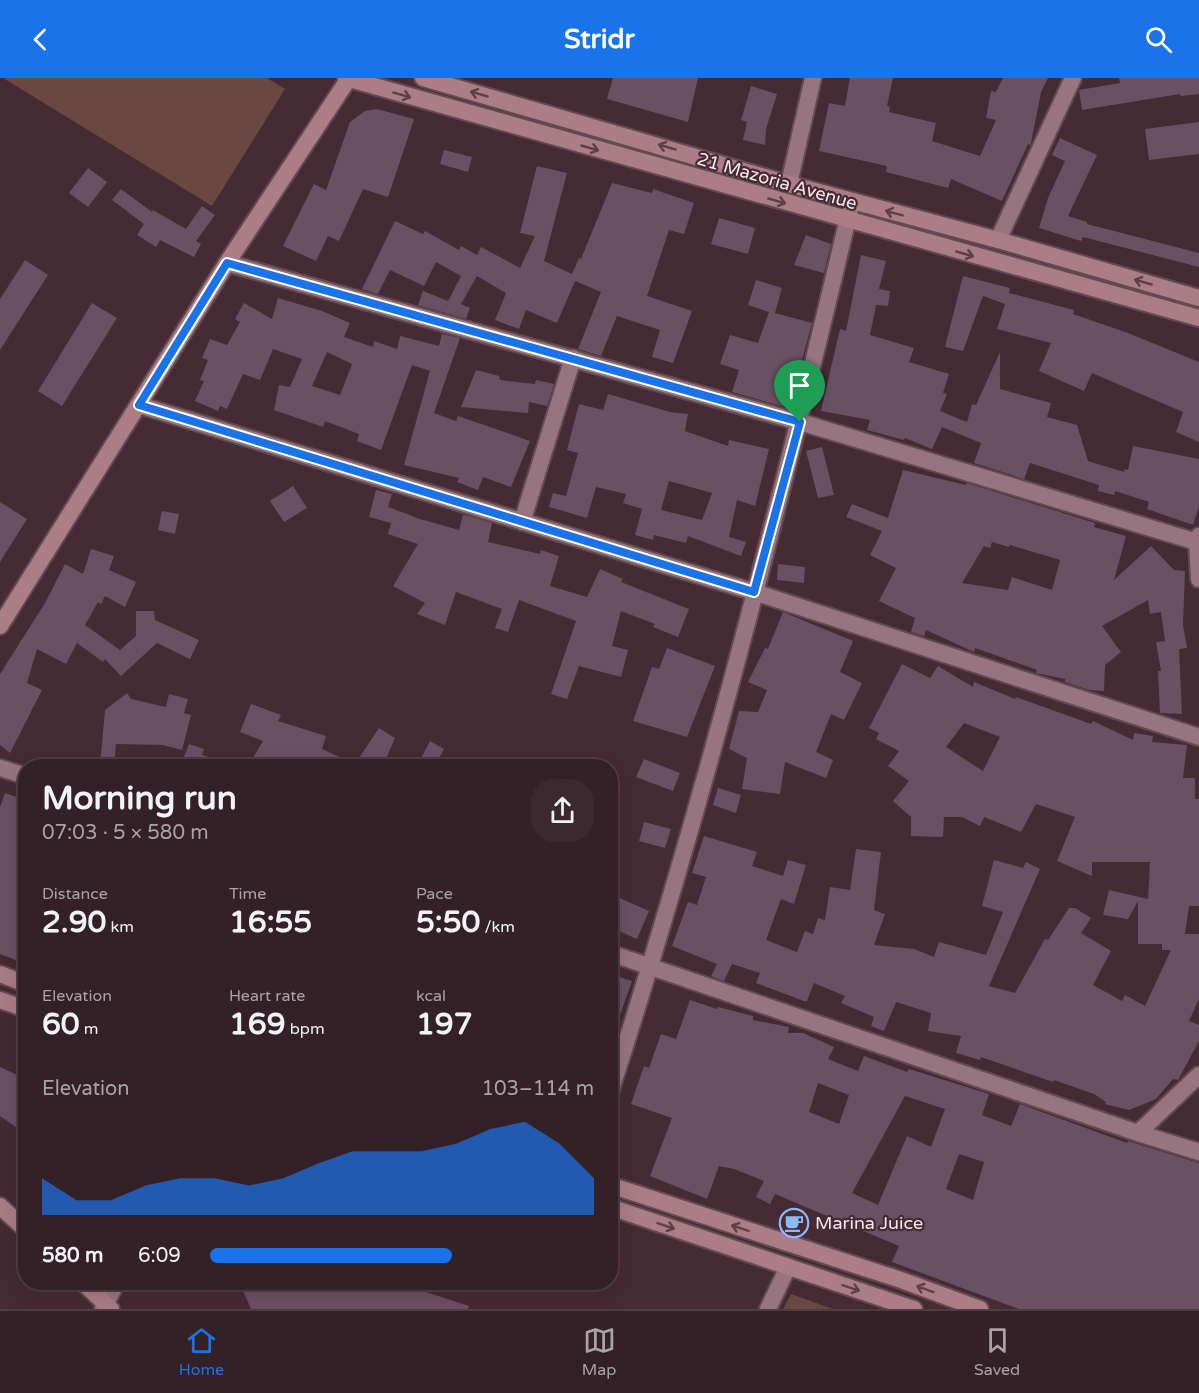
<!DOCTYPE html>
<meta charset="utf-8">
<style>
body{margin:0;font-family:"Varela Round",sans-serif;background:#3c282f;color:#f1f3f6;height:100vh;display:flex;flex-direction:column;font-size:22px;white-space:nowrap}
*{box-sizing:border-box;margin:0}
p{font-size:20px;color:#a9a3a7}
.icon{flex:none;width:33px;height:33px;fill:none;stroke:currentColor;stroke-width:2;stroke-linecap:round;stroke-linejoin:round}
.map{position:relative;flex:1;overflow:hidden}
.panel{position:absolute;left:18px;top:681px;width:600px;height:531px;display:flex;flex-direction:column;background:#342027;border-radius:24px;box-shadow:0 6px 24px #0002,0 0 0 2px #4e3e44}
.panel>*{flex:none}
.pin{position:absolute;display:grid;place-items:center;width:51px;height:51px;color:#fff;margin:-62px -26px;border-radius:50% 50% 50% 0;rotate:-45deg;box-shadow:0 0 6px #0007}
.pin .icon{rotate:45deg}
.round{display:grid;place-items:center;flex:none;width:63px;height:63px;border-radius:24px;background:#3c282f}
.head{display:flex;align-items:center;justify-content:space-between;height:102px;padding:0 24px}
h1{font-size:33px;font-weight:800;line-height:45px}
.stats{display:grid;grid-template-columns:repeat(3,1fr);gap:9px;height:102px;padding:6px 24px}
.stats div{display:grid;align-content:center}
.stats b{font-size:30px;font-weight:800}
.stats small{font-size:16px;font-weight:400}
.stats p{font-size:16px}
.chart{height:168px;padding:12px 24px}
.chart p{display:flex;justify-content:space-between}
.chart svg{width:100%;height:108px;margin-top:6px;fill:#1a73e8;opacity:.7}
ul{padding:0 24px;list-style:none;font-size:20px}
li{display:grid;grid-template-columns:96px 72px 1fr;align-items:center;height:45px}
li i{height:15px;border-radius:8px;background:#1a73e8}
header{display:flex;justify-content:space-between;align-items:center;height:78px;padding:0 24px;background:#1a73e8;color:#fff;font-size:27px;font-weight:800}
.menu{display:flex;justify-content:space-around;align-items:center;height:84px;border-top:2px solid #4e3e44;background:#342027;font-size:16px;color:#a9a3a7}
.menu a{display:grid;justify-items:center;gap:3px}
.menu .on{color:#1a73e8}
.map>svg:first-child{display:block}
.green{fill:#684840}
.building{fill:#6a5063;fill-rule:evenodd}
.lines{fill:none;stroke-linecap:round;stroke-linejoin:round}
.minor-casing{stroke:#624952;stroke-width:20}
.secondary-casing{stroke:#624952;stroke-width:20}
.minor{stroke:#967580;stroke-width:16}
.secondary{stroke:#ab7d86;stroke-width:16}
.oneway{stroke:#5f3f48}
.route-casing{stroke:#fff;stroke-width:12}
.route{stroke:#1a73e8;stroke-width:8}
.labels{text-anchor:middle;stroke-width:4.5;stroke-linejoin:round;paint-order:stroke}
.street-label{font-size:18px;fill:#fae7ed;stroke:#462a34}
.poi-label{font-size:18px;fill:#fae7ed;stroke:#462a34;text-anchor:start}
</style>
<header><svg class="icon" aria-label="back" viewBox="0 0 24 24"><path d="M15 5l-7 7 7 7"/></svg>Stridr<svg class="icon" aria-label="search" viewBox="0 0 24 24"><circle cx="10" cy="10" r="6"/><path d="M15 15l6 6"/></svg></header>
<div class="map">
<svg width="1199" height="1231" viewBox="0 0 1199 1231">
<rect width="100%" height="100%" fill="#462a34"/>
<path class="green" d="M 3,0 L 267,0 L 285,11 L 212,128 Z
M 791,1216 L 833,1231 L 783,1231 Z"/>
<path class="building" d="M 613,0 L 698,0 L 688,44 L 607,21 Z
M 850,0 L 893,0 L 887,28 L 890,29 L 889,34 L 936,45 L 932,63 L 980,78 L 996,42 L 986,40 L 991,13 L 996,14 L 1003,0 L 1048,0 L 1041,14 L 1031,65 L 1030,67 L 1028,66 L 1002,123 L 951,101 L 948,110 L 886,94 L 887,88 L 819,73 L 829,25 L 845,28 Z
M 1119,0 L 1199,0 L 1199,16 L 1181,18 L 1180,16 L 1082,32 L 1079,12 L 1120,5 Z
M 751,8 L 777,16 L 766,51 L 765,67 L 743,62 L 747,44 L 741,42 Z
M 377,31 L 414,41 L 388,119 L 363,111 L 339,163 L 328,158 L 316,183 L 283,168 L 314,106 L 326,112 L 350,44 L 365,33 Z
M 1199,44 L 1199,76 L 1149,82 L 1145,51 Z
M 1060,60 L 1097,77 L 1068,138 L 1087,144 L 1087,146 L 1199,175 L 1199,189 L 1083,159 L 1081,163 L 1039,150 L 1048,120 L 1065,83 L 1052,77 Z
M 444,72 L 472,79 L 468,94 L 440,86 Z
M 537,88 L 567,95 L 544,183 L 572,196 L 579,180 L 581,181 L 612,105 L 652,115 L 653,111 L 694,125 L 684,156 L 669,152 L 647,218 L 692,233 L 673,285 L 652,279 L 660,252 L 617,238 L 601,278 L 578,271 L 601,214 L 575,203 L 557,245 L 526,232 L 519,251 L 495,242 L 506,215 L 477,198 L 461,226 L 470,230 L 466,241 L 418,227 L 423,213 L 448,223 L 461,198 L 436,184 L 424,208 L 390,192 L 378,216 L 362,211 L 395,143 L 423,156 L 425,153 L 459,172 L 461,168 L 477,177 L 481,169 L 520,190 L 535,158 L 520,155 Z
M 88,90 L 107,104 L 88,129 L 69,115 Z
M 121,111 L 152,134 L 153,132 L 186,151 L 202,128 L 215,137 L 196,163 L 201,166 L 194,179 L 160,162 L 156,169 L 137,157 L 144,146 L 112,122 Z
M 719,140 L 755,150 L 748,176 L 711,166 Z
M 806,157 L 831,166 L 824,195 L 794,187 Z
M 861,177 L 886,183 L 879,211 L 890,213 L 888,228 L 876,227 L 870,257 L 914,270 L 909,284 L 949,296 L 943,315 L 947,316 L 940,333 L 967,344 L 972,326 L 976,327 L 1000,274 L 1000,311 L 1051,325 L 1047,339 L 1077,347 L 1088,383 L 1124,394 L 1125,391 L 1128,392 L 1133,368 L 1199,381 L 1199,428 L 1193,447 L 1147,431 L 1149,424 L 1115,413 L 1114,417 L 1098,413 L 1099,407 L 1030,385 L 1024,401 L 974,385 L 981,365 L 942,349 L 932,371 L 905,360 L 904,362 L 867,352 L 870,342 L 821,333 L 840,251 L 846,253 Z
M 25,182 L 48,197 L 0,272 L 0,221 Z
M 963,198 L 1010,210 L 1009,215 L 1074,232 L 1073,236 L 1128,255 L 1199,284 L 1199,364 L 1176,354 L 1183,334 L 1092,295 L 1084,313 L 1039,293 L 1051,265 L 997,251 L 1005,226 L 983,218 L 963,273 L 945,269 Z
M 756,202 L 782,210 L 775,235 L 812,245 L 789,330 L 732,314 L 739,292 L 720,286 L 730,257 L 758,265 L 769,234 L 748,227 Z
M 278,220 L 322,233 L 350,245 L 344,259 L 373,269 L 374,263 L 397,271 L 400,258 L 439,268 L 442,256 L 460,260 L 434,335 L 456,343 L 458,338 L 530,363 L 511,409 L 483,399 L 478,412 L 457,404 L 459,400 L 404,387 L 430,293 L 412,287 L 381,372 L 357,363 L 359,356 L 325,343 L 323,349 L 274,332 L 279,307 L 290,309 L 302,281 L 273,271 L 260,302 L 243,296 L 227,331 L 220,328 L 218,333 L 195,323 L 204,303 L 200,302 L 208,282 L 202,280 L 210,261 L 227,267 L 240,244 L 235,241 L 244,225 L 272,241 ZM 327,274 L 352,286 L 340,317 L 312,308 Z
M 92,225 L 117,240 L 62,328 L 38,313 Z
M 476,292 L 499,298 L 500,302 L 535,306 L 536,302 L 554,306 L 547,328 L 529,324 L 528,335 L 461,329 Z
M 608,316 L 670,334 L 688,336 L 685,353 L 728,368 L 729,362 L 769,371 L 755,428 L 737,422 L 729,459 L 746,464 L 741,478 L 688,458 L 686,465 L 654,457 L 653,462 L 635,457 L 642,431 L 623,425 L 626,416 L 596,409 L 587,440 L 549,429 L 553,415 L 566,418 L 578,375 L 567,372 L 579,326 L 603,332 ZM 669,403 L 712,415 L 702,442 L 661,432 Z
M 822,369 L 834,417 L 818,420 L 806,373 Z
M 903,392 L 966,407 L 967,405 L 1095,445 L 1094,449 L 1126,458 L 1114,502 L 1151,468 L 1174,492 L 1185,493 L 1183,547 L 1187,570 L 1179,571 L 1182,636 L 1160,635 L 1158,593 L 1161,593 L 1156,564 L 1165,563 L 1161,534 L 1150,536 L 1148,522 L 1102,548 L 1121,574 L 1105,587 L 1104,613 L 1089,612 L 1065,604 L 1065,601 L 1036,595 L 1037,592 L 975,570 L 974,574 L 926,552 L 924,558 L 911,554 L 915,540 L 879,523 L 896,490 L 870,477 L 882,453 L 846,439 L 852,426 L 888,440 ZM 992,464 L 1009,469 L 1010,467 L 1060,482 L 1052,512 L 1012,499 L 1008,512 L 962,505 L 984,468 L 990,470 Z
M 293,408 L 307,430 L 284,444 L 270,423 Z
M 376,412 L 392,416 L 388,429 L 420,441 L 459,452 L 463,437 L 469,438 L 492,445 L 488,464 L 540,476 L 541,472 L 559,478 L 550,508 L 587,519 L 600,491 L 623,501 L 621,504 L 689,531 L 678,559 L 653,549 L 655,546 L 621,533 L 612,568 L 628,572 L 621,599 L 579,588 L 567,621 L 551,616 L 576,543 L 519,522 L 508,554 L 495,550 L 502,531 L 456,514 L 445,547 L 417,536 L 425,525 L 393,508 L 418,466 L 388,456 L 391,445 L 369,439 Z
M 0,424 L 27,441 L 0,484 Z
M 162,433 L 179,436 L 175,456 L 158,452 Z
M 91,471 L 114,478 L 109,492 L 136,504 L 125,529 L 105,518 L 101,526 L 98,524 L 85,547 L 120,572 L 136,558 L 136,533 L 154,533 L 155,542 L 199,562 L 190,581 L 157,565 L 121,598 L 105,581 L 103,584 L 77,565 L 66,586 L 37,571 L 27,605 L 42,612 L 10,675 L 0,667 L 0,596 L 45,525 L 65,486 L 83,496 Z
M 778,486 L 805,489 L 804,505 L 777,502 Z
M 783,534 L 853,563 L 840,594 L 862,605 L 844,642 L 831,636 L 816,674 L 833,682 L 826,700 L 785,684 L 780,716 L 742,711 L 747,680 L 729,671 L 739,633 L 758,634 L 767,612 L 748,604 L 765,570 L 768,571 Z
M 667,570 L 715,588 L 687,659 L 633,643 L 652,589 L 659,591 Z
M 902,586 L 930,600 L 938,588 L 973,609 L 974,604 L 1015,621 L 1016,619 L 1091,646 L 1093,643 L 1133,662 L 1134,655 L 1153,658 L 1152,664 L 1187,667 L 1183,700 L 1195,700 L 1195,721 L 1199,721 L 1199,828 L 1189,828 L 1185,856 L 1199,856 L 1199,921 L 1189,943 L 1199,947 L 1199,963 L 1178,1002 L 1173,1001 L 1156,1021 L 1129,1032 L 1105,1026 L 1106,1024 L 1094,1016 L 1054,1002 L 1053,1004 L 981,979 L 980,982 L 956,975 L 961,958 L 928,953 L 931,935 L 896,924 L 884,953 L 871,948 L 874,939 L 841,925 L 845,918 L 814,905 L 807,923 L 804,923 L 756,905 L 760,895 L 732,886 L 724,903 L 711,898 L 717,886 L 672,868 L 688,824 L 697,827 L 706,799 L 692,795 L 704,758 L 757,774 L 752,788 L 783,798 L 788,782 L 806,787 L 794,826 L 781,821 L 766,862 L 797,874 L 805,853 L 813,856 L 818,840 L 825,842 L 830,809 L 850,812 L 856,771 L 881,774 L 874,832 L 885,836 L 874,867 L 914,871 L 934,879 L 939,864 L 986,877 L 1003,834 L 982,828 L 994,782 L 1023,790 L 1026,784 L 1040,791 L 989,908 L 1015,915 L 1045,861 L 1048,862 L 1069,830 L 1075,830 L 1091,840 L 1081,855 L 1111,873 L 1093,907 L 1122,923 L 1125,917 L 1145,928 L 1171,872 L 1162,872 L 1162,866 L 1138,866 L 1138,823 L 1128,841 L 1103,837 L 1109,812 L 1148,821 L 1150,784 L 1092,784 L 1092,798 L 1057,783 L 1075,739 L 1036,726 L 1021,754 L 984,739 L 980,748 L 962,739 L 944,739 L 943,759 L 911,758 L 911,739 L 893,723 L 909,703 L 888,688 L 899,673 L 876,661 L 879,655 L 869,650 ZM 964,645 L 1000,659 L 983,693 L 946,669 Z
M 127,615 L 131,621 L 166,629 L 169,616 L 188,621 L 184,635 L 191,637 L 182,672 L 163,667 L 116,666 L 114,688 L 100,688 L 105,632 Z
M 251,626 L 281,637 L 278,643 L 326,658 L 322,671 L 355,686 L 379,650 L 395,660 L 383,688 L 248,688 L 263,663 L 240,654 Z
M 430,663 L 444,671 L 435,688 L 417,688 Z
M 189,666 L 204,671 L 202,677 L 229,685 L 229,688 L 193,688 L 182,684 Z
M 644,681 L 680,695 L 673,713 L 636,699 Z
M 718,710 L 741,717 L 736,735 L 713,727 Z
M 5,715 L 26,722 L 26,886 L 0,876 L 0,729 Z
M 644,744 L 671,751 L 665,770 L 639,763 Z
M 615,818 L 649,833 L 637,861 L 610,849 L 610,826 Z
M 610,896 L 632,903 L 613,957 L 610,956 Z
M 690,922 L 717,931 L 718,929 L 753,938 L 753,942 L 789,949 L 788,955 L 803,955 L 834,969 L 828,981 L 858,993 L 864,978 L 907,994 L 909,991 L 989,1016 L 982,1037 L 1011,1048 L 1020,1026 L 1127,1065 L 1128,1063 L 1199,1085 L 1199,1231 L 1019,1231 L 892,1184 L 899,1168 L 808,1130 L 775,1116 L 770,1126 L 756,1119 L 764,1103 L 734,1091 L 719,1088 L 707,1121 L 650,1098 L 672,1040 L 631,1026 L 644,988 L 649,990 L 661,956 L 676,961 ZM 818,1005 L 849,1017 L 839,1046 L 809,1034 ZM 905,1018 L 945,1031 L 931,1069 L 907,1058 L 878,1127 L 852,1115 ZM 959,1076 L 984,1084 L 973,1122 L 946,1111 Z
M 0,989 L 26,1001 L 26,1056 L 0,1038 Z
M 239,1204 L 395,1204 L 469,1228 L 468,1231 L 251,1231 Z"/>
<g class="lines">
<g class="minor-casing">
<path id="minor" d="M 789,106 L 813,0
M 998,162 L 1073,0
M 227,185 L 800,344 L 1197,464
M 139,327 L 754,514 L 1199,659
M 522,444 L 573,280
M 1199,458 L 1197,464 L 1199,501
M 0,690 L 26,698
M 610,875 L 1138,1055 L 1199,1074
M 610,1015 C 705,722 781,423 852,123
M 1138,1055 L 1199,997
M 103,1231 L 117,1204
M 768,1231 L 788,1189"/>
</g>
<g class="secondary-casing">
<path id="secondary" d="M 346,0 L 1199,240
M 423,0 L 789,106 L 998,162 L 1199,220
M 0,548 L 227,185 L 349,0
M 0,896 L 26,906
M 0,922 L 26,931
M 610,1107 L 901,1202 L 980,1231
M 0,1128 L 26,1152
M 610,1129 L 914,1231
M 82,1204 L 111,1231"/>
</g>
<use href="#minor" class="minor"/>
<use href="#secondary" class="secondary"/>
</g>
<defs><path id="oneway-shaft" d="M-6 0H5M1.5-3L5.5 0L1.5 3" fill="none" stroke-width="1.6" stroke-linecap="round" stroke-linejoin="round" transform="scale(1.5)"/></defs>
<g class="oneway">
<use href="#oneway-shaft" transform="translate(479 16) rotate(-164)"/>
<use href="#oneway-shaft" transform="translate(402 17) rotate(16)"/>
<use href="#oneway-shaft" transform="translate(667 69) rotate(-164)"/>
<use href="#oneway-shaft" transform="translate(590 70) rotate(16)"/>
<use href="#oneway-shaft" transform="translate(777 123) rotate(16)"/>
<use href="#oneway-shaft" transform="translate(894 135) rotate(-165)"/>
<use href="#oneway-shaft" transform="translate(965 176) rotate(16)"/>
<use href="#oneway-shaft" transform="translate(1143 204) rotate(-164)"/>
<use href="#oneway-shaft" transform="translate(666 1148) rotate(19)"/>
<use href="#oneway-shaft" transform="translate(740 1150) rotate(-162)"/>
<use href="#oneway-shaft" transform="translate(851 1210) rotate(18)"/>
<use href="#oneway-shaft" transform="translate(925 1211) rotate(-160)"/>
</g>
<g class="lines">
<g class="route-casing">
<path id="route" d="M 227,185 L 800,344 L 754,514 L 139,327 Z"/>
</g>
<use href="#route" class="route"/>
</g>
<defs>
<g id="cafe-ring" transform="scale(1.5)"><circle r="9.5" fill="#462a34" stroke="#8bb9fc" stroke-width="1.5"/><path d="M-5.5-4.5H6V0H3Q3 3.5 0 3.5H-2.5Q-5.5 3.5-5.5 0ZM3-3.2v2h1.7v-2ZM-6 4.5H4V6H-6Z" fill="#8bb9fc"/></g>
</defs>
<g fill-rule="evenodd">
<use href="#cafe-ring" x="794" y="1145"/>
</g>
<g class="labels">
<g class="street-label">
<text transform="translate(777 103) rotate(16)" y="6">21 Mazoria Avenue</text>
</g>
<g class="poi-label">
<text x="815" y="1151">Marina Juice</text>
</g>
</g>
</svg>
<div class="pin" style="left:800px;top:344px;background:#1e9e55"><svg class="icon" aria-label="arrive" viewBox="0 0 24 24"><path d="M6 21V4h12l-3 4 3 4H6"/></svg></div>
<section class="panel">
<div class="head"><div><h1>Morning run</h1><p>07:03 · 5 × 580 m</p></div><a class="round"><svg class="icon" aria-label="share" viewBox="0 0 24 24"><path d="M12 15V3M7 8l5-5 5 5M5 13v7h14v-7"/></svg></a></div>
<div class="stats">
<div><p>Distance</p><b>2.90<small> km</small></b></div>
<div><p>Time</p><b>16:55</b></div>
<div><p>Pace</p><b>5:50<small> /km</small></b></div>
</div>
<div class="stats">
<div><p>Elevation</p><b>60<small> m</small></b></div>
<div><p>Heart rate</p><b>169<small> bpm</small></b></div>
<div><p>kcal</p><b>197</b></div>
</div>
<div class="chart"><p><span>Elevation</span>103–114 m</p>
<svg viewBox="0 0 160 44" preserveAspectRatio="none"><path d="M0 44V29L10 38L20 38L30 32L40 29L50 29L60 32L70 29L80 23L90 18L100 18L110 18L120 15L130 9L140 6L150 15L160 29V44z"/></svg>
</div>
<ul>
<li><b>580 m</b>6:09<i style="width:63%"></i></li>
</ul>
</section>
</div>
<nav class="menu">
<a class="on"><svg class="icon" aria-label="home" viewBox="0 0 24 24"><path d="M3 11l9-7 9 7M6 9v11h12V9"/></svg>Home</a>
<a><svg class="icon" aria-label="map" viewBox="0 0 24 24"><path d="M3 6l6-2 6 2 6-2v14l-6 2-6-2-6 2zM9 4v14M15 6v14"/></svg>Map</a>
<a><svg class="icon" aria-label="saved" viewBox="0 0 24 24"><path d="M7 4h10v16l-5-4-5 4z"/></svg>Saved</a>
</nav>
